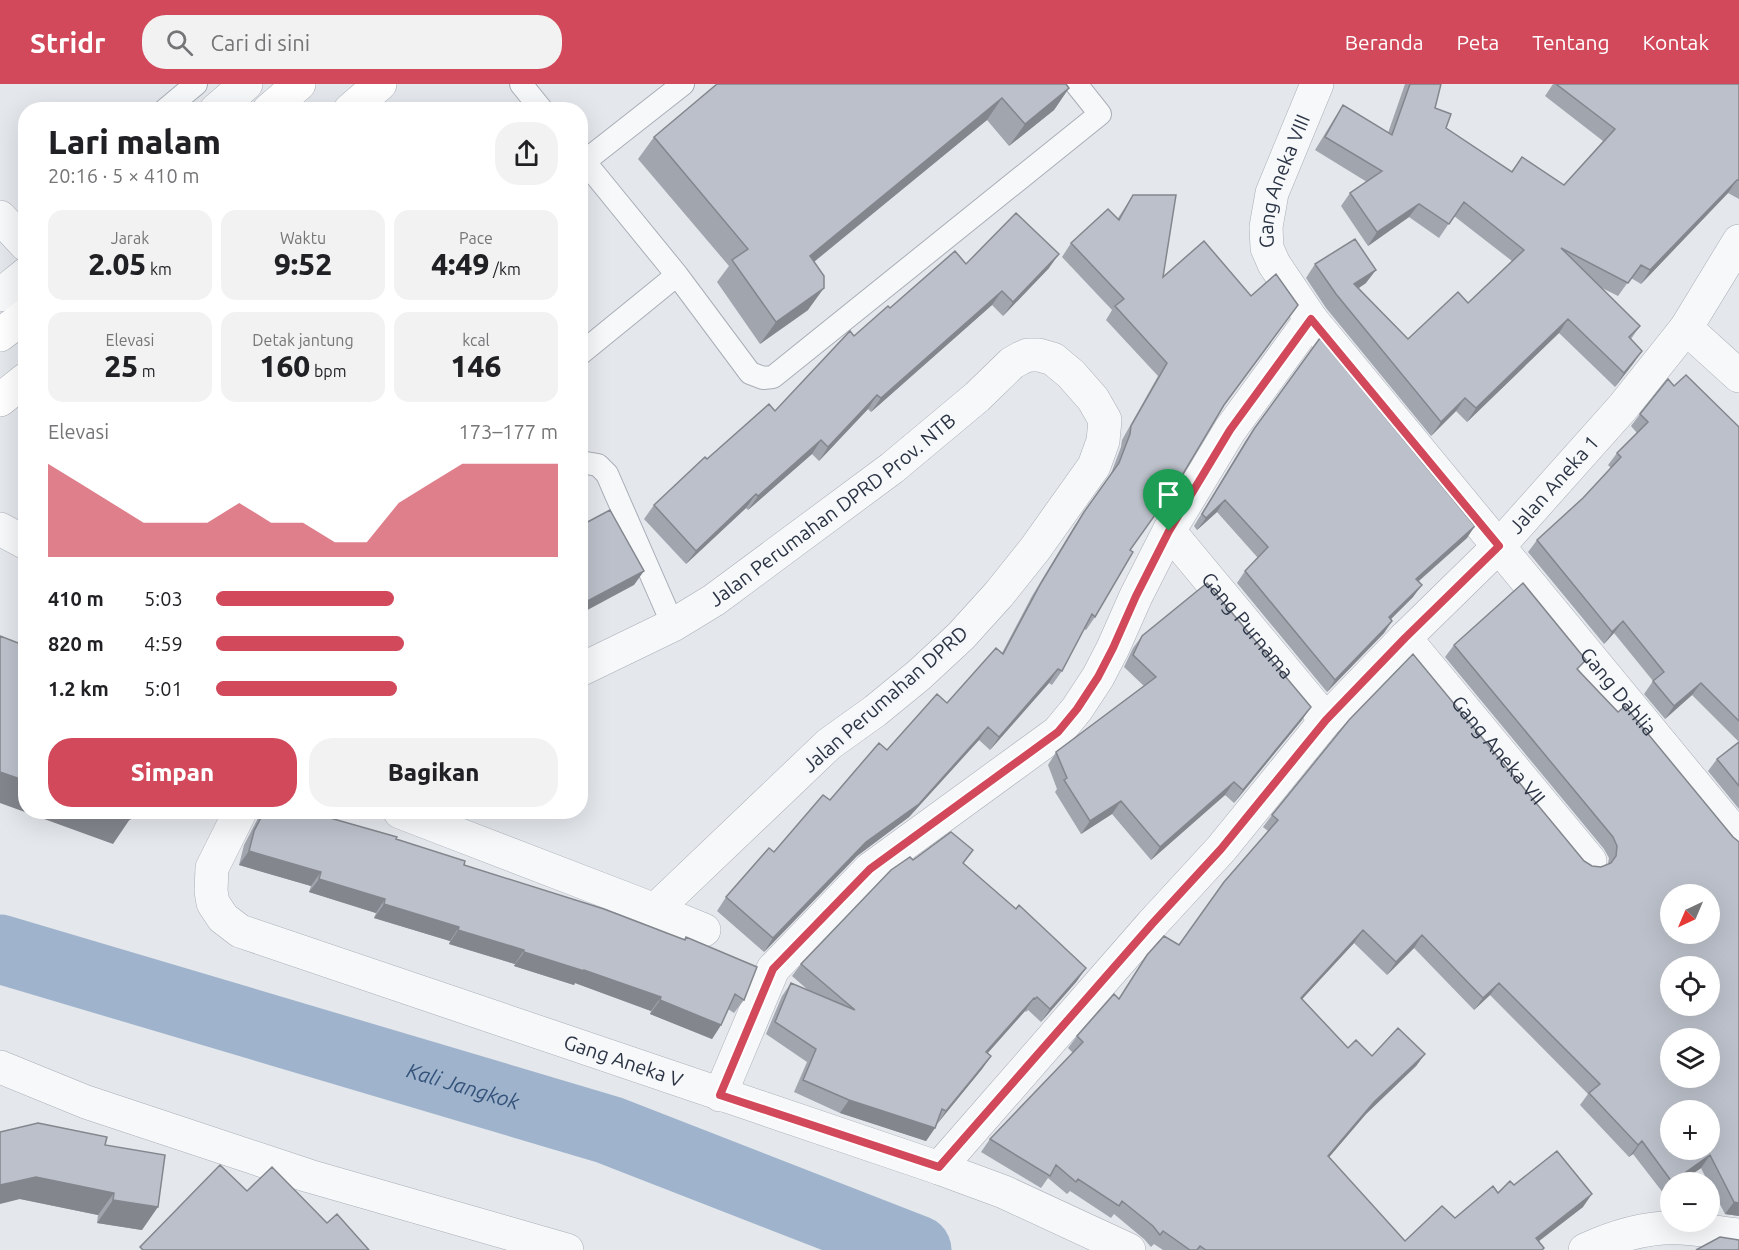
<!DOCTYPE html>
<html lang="id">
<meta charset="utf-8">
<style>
body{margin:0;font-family:Ubuntu,sans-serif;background:#f2f2f2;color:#202124;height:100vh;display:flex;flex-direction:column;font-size:22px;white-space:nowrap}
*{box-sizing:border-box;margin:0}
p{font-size:20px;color:#757577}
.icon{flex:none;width:33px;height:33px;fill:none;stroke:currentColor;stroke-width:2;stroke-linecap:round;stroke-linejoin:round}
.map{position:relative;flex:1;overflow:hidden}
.panel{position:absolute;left:18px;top:18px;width:570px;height:717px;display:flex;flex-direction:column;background:#fff;border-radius:24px;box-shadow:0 6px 24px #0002}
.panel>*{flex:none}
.needle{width:39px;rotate:224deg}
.fabs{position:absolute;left:1660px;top:800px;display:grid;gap:12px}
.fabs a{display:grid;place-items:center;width:60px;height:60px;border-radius:50%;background:#fff;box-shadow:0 6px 24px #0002;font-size:30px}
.pin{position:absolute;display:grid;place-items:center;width:51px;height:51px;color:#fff;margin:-62px -26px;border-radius:50% 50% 50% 0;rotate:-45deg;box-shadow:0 0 6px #0007}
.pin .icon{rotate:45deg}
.round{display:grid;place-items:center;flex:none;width:63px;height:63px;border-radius:24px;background:#f2f2f2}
.overview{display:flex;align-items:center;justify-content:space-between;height:102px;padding:0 30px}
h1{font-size:33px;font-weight:800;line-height:45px}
.stats{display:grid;grid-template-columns:repeat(3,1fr);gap:9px;height:102px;padding:6px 30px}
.stats div{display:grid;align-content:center;border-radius:15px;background:#f2f2f2;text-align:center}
.stats b{font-size:30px;font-weight:800}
.stats small{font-size:16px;font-weight:400}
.stats p{font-size:16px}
.chart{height:168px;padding:12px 30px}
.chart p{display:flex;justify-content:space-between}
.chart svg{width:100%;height:108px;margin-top:6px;fill:#d1495b;opacity:.7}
.button{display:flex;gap:12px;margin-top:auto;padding:12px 30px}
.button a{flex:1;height:69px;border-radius:24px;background:#d1495b;color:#fff;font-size:24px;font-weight:800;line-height:69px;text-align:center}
.button a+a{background:#f2f2f2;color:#202124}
ul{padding:0 30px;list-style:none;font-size:20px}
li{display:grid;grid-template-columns:96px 72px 1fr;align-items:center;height:45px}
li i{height:15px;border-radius:8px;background:#d1495b}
header{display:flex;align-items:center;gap:36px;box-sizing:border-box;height:84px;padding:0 30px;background:#d1495b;color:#fff}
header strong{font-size:28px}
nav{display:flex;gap:33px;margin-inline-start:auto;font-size:21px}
.search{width:420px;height:54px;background:#f2f2f2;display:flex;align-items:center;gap:15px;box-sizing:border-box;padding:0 21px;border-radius:24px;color:#757577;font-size:22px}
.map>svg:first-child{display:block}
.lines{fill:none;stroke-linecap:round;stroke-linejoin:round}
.river{stroke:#9fb4cc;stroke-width:69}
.lane-casing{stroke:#a9aeb7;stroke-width:24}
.street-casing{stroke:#a9aeb7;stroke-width:34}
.secondary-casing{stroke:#a9aeb7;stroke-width:34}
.lane{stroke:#f7f8fa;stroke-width:22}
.street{stroke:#f7f8fa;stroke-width:33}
.secondary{stroke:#fff;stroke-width:33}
.wall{fill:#a1a5ae}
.shaded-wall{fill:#83868d}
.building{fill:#bbc0ca;stroke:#83868d;stroke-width:1.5;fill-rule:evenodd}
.route-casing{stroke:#fff;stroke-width:12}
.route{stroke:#d1495b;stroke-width:8}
.labels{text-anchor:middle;stroke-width:6;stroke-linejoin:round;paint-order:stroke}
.street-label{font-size:20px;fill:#2b3445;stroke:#f4f6f9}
.water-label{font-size:21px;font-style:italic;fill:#34527a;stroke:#f4f6f9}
</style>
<header>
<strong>Stridr</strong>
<div class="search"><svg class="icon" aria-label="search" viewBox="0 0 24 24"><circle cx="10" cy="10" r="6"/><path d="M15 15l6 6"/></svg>Cari di sini</div>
<nav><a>Beranda</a><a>Peta</a><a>Tentang</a><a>Kontak</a></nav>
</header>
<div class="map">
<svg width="1739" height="1166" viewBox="0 0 1739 1166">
<rect width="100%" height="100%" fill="#e4e7ec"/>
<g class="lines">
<path class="river" id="s1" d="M 0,865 L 609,1046 L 917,1166"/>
<g class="lane-casing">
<path id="lane" d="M 521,0 L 542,26
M 165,26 L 196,0
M 580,72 L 677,191 L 750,289 L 763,294 L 773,293 L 1100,30 L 1076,0
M 585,77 L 683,0
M 580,270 L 677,191
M 580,378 L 598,381 L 607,390 L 673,541"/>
</g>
<g class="street-casing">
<g id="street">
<path d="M 216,26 L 246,0"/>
<path d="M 0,133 L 26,161"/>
<path d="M 0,211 L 26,190"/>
<path id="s2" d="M 1311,235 L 1739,754"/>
<path d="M 1686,244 L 1739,292"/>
<path d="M 0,445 L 26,459"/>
<path id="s3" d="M 1169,447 L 1326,636"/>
<path id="s4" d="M 1405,554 L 1590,777"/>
<path id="s5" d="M 580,586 L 673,541 L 714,516 L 892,384 L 977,313 L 1012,279 L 1021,274 L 1028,271 L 1039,271 L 1053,275 L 1071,290 L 1093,315 L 1105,336 L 1103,357 L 1094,382 L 1035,465 L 999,510 L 961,552 L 919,591 L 875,627 L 829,660 L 655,826"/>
<path id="s6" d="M 240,728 L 212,784 L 211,807 L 213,819 L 223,834 L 240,847 L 939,1084 L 1004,1108 L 1129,1166"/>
<path d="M 400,728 L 655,826 L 704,846"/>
<path d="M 0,983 L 86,1018 L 309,1092 L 567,1166"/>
<path id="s7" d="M 720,1011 L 773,885 L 870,785 L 1058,648 L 1077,625 L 1098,593 L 1113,564 L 1136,512 L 1169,447 L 1230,346 L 1311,235 L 1274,180 L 1267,164 L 1266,143 L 1272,109 L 1317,0"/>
<path id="s8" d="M 939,1084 L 1152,840 L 1221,765 L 1326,636 L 1405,554 L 1499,462 L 1623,323 L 1686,244 L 1739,157"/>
<path d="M 1585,1166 C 1615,1152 1649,1142 1682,1144 C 1701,1145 1720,1149 1739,1151"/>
</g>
</g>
<g class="secondary-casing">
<path id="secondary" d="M 269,26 L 299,0
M 350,26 L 380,0
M 0,251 L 26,231
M 0,316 L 26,295"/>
</g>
<use href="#lane" class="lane"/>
<use href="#street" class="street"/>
<use href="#secondary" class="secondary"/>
</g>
<path class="wall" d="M 1405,0 L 1441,0 L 1435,24 L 1446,44 L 1512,87 L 1522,73 L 1564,101 L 1603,57 L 1545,12 L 1553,0 L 1739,0 L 1739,115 L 1728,109 L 1641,200 L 1631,194 L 1618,212 L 1600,203 L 1640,242 L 1631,255 L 1642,267 L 1615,303 L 1559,249 L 1467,338 L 1456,327 L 1431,352 L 1326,224 L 1306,194 L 1315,180 L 1366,199 L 1359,204 L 1408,255 L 1468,219 L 1512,177 L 1454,132 L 1439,154 L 1409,133 L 1368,162 L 1341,122 L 1350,109 L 1367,98 L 1315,66 L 1334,35 L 1343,21 L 1388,49 Z
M 1069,4 L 1054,26 L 1009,62 L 987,36 L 814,178 L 808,226 L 760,260 L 717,198 L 729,182 L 638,75 L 654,53 Z
M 1133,111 L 1163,193 L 1222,325 L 1130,466 L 1095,533 L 1086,546 L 1084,545 L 1062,587 L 1052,601 L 1049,599 L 990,666 L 979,656 L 909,733 L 857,772 L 764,868 L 717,827 L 726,813 L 830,716 L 887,666 L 947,619 L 1002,569 L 1032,512 L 1075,441 L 1110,392 L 1121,363 L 1122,356 L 1158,292 L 1106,236 L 1112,226 L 1062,173 L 1071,159 L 1118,134 Z
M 966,180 L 1049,184 L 1003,232 L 992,221 L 871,328 L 868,325 L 819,377 L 812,370 L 748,426 L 746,424 L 686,480 L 644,435 L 654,421 L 707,375 L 775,327 L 890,224 Z
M 1320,254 L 1467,454 L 1418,498 L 1413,513 L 1391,535 L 1392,537 L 1384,549 L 1327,608 L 1237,499 L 1245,487 L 1258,474 L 1217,428 L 1197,446 L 1194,442 L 1246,356 Z
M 1674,302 L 1739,343 L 1739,725 L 1708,687 L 1717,675 L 1739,658 L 1692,611 L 1665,635 L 1644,610 L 1653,597 L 1614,549 L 1604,560 L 1528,468 L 1537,456 L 1583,414 L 1611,384 L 1608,381 L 1617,369 L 1637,349 L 1631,342 L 1640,330 Z
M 1142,552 L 1302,636 L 1234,719 L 1225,711 L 1151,776 L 1112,730 L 1081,750 L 1055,708 L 1057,705 L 1048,681 L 1056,668 L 1144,602 L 1124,583 L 1133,564 Z
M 1454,561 L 1579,587 L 1739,1132 L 1725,1130 L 1710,1101 L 1710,1098 L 1708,1098 L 1701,1084 L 1681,1098 L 1671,1098 L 1671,1105 L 1664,1110 L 1633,1070 L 1629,1073 L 1580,1021 L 1588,1010 L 1490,911 L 1474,926 L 1414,864 L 1387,891 L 1354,859 L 1302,915 L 1348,964 L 1372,972 L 1425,970 L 1416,982 L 1366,1030 L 1329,1073 L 1405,1157 L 1455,1134 L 1498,1109 L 1514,1101 L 1583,1123 L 1538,1158 L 1543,1166 L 1163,1166 L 1154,1160 L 1151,1163 L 1144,1155 L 1114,1130 L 1111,1134 L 1070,1107 L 1067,1110 L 1048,1094 L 1041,1104 L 981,1068 L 990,1055 L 1073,969 L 1068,964 L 1077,952 L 1119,915 L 1147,871 L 1179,861 L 1268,747 L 1263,743 L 1272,731 L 1584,777 L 1592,782 L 1601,783 L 1608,780 L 1609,774 L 1604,765 L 1445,573 Z
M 260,728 L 309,728 L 396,755 L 464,781 L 684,855 L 686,853 L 744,916 L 734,929 L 728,925 L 721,941 L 712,955 L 650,930 L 651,927 L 575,899 L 574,901 L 514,882 L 515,880 L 449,860 L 450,857 L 374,834 L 376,829 L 309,808 L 311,802 L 239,781 L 244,761 L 257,736 Z
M 913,776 L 964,780 L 1077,897 L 1041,938 L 1028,926 L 1026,928 L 1025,927 L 987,970 L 991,972 L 982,985 L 937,1040 L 935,1044 L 926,1057 L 840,1029 L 794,1008 L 807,978 L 766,950 L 782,912 L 791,899 L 808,906 L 792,892 L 801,880 Z
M 105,1061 L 142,1146 L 97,1139 L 98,1131 L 20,1115 Z"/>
<path class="shaded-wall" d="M 1069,4 L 1054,26 L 1009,62 L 1025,40 Z
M 1002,14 L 987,36 L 794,194 L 810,172 Z
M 1737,96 L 1728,109 L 1641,200 L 1650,186 Z
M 1419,120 L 1409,133 L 1368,162 L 1377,148 Z
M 587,147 L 580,156 L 580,150 Z
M 1059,170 L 1049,184 L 1003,232 L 1013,218 Z
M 1376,186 L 1366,199 L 1345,213 L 1354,200 Z
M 824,204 L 808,226 L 760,260 L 776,238 Z
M 1002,207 L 992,221 L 871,328 L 881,314 Z
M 1568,235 L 1559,249 L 1467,338 L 1476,324 Z
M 1642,267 L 1633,280 L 1615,303 L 1624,289 Z
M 877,311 L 868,325 L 819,377 L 828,363 Z
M 1465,314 L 1456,327 L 1431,352 L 1441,338 Z
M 821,356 L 812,370 L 748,426 L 758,412 Z
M 756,410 L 746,424 L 686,480 L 696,467 Z
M 1225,416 L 1217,428 L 1197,446 L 1206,434 Z
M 1475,442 L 1467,454 L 1407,507 L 1416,495 Z
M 644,487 L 634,501 L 580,530 L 580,523 L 582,520 Z
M 1422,501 L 1413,513 L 1381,545 L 1389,533 Z
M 1392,537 L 1384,549 L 1327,608 L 1335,596 Z
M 1623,537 L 1614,549 L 1604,560 L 1612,548 Z
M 1058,585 L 1049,599 L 990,666 L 999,653 Z
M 1701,599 L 1692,611 L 1665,635 L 1674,622 Z
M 1311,623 L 1302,636 L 1234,719 L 1243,706 Z
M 988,643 L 979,656 L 909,733 L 857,772 L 764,868 L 773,854 L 866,758 Z
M 0,688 L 26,697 L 26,728 L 110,728 L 130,735 L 113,760 L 0,719 Z
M 1234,698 L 1225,711 L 1151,776 L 1160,763 Z
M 1121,717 L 1112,730 L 1081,750 L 1090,737 Z
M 249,767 L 321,788 L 311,802 L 239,781 Z
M 319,795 L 385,815 L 376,829 L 309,808 Z
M 384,820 L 459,843 L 450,857 L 374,834 Z
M 458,846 L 524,866 L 515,880 L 449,860 Z
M 1363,846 L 1354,859 L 1292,926 L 1301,914 Z
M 1422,851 L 1414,864 L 1387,891 L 1396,878 Z
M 524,868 L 584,886 L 661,913 L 651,927 L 575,899 L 574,901 L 514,882 Z
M 1086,884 L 1077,897 L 1041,938 L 1050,925 Z
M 1499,899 L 1490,911 L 1474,926 L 1483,914 Z
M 1034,914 L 1025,927 L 977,981 L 986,968 Z
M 660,916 L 721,941 L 712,955 L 650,930 Z
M 1425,970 L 1416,982 L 1366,1030 L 1319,1085 L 1328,1072 L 1374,1018 Z
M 991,972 L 982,985 L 937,1040 L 946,1027 Z
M 849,1016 L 935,1044 L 926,1057 L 840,1029 Z
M 1642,1057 L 1633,1070 L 1629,1073 L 1638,1061 Z
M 1710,1071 L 1701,1084 L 1681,1098 L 1672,1098 Z
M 36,1093 L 114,1109 L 98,1131 L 20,1115 L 0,1120 L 0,1101 Z
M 1671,1100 L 1671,1105 L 1664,1110 Z
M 1592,1110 L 1583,1123 L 1527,1166 L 1536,1154 Z
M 113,1116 L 158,1123 L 142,1146 L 97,1139 Z
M 1734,1118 L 1739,1119 L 1739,1132 L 1725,1130 Z"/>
<path class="building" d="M 717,0 L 1066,0 L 1069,4 L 1025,40 L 1002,14 L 810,172 L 824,192 L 824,204 L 776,238 L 732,176 L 748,165 L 654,53 Z
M 1410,0 L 1441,0 L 1435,24 L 1451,30 L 1446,44 L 1512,88 L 1522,73 L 1564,101 L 1615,45 L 1556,0 L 1739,0 L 1739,96 L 1737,96 L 1650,186 L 1641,181 L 1628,199 L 1561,164 L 1640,242 L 1629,253 L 1642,267 L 1624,289 L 1568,235 L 1476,324 L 1465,314 L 1441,338 L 1336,210 L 1315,180 L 1355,155 L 1376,186 L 1354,200 L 1408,255 L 1458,208 L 1468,219 L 1524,166 L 1464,118 L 1449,140 L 1419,120 L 1377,148 L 1350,109 L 1382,87 L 1325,53 L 1343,21 L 1392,51 Z
M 1133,111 L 1176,111 L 1163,193 L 1204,157 L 1251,212 L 1276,190 L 1298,221 L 1224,321 L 1177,400 L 1130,466 L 1133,468 L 1095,533 L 1092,530 L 1062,587 L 1058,585 L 999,653 L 988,643 L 919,720 L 866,758 L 773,854 L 726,813 L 769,764 L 774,768 L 823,711 L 830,716 L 879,659 L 887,666 L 937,610 L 947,619 L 996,564 L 1003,570 L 1041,499 L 1084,428 L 1119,379 L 1130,350 L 1131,342 L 1167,279 L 1115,222 L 1124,215 L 1071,159 L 1108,125 L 1119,136 Z
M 1016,129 L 1059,170 L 1013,218 L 1002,207 L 881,314 L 877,311 L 828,363 L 821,356 L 758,412 L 756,410 L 696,467 L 654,421 L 705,373 L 707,375 L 769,320 L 775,327 L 850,247 L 854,252 L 888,222 L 890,224 L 955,167 L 966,180 Z
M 580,133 L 587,147 L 580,150 Z
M 1320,254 L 1475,442 L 1416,495 L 1422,501 L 1389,533 L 1392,537 L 1335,596 L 1245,487 L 1268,463 L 1225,416 L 1206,434 L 1202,430 L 1254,345 Z
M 1686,291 L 1739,343 L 1739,637 L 1701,599 L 1674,622 L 1653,597 L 1664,588 L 1623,537 L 1612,548 L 1537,456 L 1583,414 L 1621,373 L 1617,369 L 1648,338 L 1640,330 L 1668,295 L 1674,302 Z
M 610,426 L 644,487 L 582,520 L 580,517 L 580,442 Z
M 1207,499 L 1311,623 L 1243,706 L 1234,698 L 1160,763 L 1121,717 L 1090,737 L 1064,696 L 1067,694 L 1056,668 L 1156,593 L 1133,571 L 1142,552 Z
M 1523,499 L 1586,576 L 1577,585 L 1618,628 L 1625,622 L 1733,753 L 1739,758 L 1739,1119 L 1734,1118 L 1710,1071 L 1672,1098 L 1642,1057 L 1638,1061 L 1589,1009 L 1600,1000 L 1499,899 L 1483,914 L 1422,851 L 1396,878 L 1363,846 L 1301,914 L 1348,964 L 1356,956 L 1372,972 L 1398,944 L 1425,970 L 1374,1018 L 1328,1072 L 1405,1157 L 1442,1122 L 1455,1134 L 1493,1102 L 1498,1109 L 1510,1097 L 1514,1101 L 1557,1067 L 1592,1110 L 1536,1154 L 1544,1164 L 1542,1166 L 1206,1166 L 1200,1162 L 1197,1166 L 1190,1166 L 1163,1147 L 1160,1151 L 1153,1142 L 1122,1117 L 1119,1122 L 1078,1095 L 1076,1098 L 1056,1081 L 1050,1092 L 990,1055 L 1083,958 L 1077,952 L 1114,910 L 1119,915 L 1147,871 L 1164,852 L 1179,861 L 1224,798 L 1278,736 L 1272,731 L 1349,636 L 1413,570 L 1584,777 L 1592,782 L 1601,783 L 1611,779 L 1616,772 L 1617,762 L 1613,753 L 1454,561 ZM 1671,810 L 1710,810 L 1710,849 L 1671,849 ZM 1671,882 L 1710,882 L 1710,921 L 1671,921 ZM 1671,954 L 1710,954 L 1710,993 L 1671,993 ZM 1671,1026 L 1710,1026 L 1710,1065 L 1671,1065 Z
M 0,552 L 26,562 L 26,697 L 0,688 Z
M 1739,658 L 1739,702 L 1717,675 Z
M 110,728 L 133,728 L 130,735 Z
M 264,728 L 309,728 L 397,753 L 396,755 L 465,777 L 464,781 L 604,825 L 685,856 L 686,853 L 757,883 L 744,916 L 735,910 L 721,941 L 660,916 L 661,913 L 584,886 L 584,887 L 524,868 L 524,866 L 458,846 L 459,843 L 384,820 L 385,815 L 319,795 L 321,788 L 249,767 L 254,747 Z
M 951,748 L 973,766 L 963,779 L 1016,825 L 1019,821 L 1086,884 L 1050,925 L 1037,913 L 1035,915 L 1034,914 L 986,968 L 991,972 L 946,1027 L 942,1025 L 935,1044 L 849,1016 L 803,996 L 816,965 L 775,938 L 791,899 L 855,926 L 801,880 L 891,786 L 910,773 L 913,776 Z
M 38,1039 L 107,1053 L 105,1061 L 165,1071 L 158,1123 L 113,1116 L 114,1109 L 36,1093 L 0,1101 L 0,1048 Z
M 220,1081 L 247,1107 L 272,1083 L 327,1139 L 337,1130 L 369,1166 L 143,1166 L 140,1163 Z
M 1720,1153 L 1739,1156 L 1739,1166 L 1696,1166 Z"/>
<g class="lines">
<g class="route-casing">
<path id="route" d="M 1311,235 L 1499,462 L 1405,554 L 1326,636 L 1221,765 L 1152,840 L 939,1083 L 720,1011 L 773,885 L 870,785 L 1058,648 L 1077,625 L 1098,593 L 1113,564 L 1136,512 L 1169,447 L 1230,346 Z"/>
</g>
<use href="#route" class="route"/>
</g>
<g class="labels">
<g class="street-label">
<text dy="7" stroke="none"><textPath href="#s7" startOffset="1148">Gang Aneka VIII</textPath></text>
<text dy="7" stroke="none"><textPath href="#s8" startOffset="920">Jalan Aneka 1</textPath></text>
<text dy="7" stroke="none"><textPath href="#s5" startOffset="300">Jalan Perumahan DPRD Prov. NTB</textPath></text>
<text dy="7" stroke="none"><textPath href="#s3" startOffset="123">Gang Purnama</textPath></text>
<text dy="7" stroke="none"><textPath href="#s2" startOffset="483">Gang Dahlia</textPath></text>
<text transform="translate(885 615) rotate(-41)" y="7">Jalan Perumahan DPRD</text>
<text dy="7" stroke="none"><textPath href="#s4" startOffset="146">Gang Aneka VII</textPath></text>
<text dy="7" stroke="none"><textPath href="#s6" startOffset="542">Gang Aneka V</textPath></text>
</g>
<g class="water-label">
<text dy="7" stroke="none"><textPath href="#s1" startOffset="483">Kali Jangkok</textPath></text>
</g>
</g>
</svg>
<div class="fabs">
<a><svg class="needle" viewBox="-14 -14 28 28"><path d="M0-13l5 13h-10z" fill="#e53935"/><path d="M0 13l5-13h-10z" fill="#757577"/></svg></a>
<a><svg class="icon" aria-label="locate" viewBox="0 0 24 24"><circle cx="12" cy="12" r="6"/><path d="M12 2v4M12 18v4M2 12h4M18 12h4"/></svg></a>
<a><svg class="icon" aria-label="layers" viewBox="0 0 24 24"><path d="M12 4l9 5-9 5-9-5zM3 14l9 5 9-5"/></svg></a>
<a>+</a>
<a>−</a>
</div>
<div class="pin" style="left:1169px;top:447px;background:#1e9e55"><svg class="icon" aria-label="arrive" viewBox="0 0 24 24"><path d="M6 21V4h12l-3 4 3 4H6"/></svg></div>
<section class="panel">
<div class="overview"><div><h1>Lari malam</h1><p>20:16 · 5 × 410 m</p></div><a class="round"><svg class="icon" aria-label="share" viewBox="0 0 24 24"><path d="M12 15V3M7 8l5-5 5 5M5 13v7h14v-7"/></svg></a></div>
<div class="stats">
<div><p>Jarak</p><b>2.05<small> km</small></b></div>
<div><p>Waktu</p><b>9:52</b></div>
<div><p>Pace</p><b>4:49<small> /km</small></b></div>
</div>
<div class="stats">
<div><p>Elevasi</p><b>25<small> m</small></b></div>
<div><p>Detak jantung</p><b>160<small> bpm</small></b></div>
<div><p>kcal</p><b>146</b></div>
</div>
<div class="chart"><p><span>Elevasi</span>173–177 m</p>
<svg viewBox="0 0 160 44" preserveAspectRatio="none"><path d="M0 44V6L10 14L20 22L30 30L40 30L50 30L60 22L70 30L80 30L90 38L100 38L110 22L120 14L130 6L140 6L150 6L160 6V44z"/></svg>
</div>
<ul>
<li><b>410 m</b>5:03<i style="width:52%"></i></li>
<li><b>820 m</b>4:59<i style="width:55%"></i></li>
<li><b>1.2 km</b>5:01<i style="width:53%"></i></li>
</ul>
<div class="button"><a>Simpan</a><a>Bagikan</a></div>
</section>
</div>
